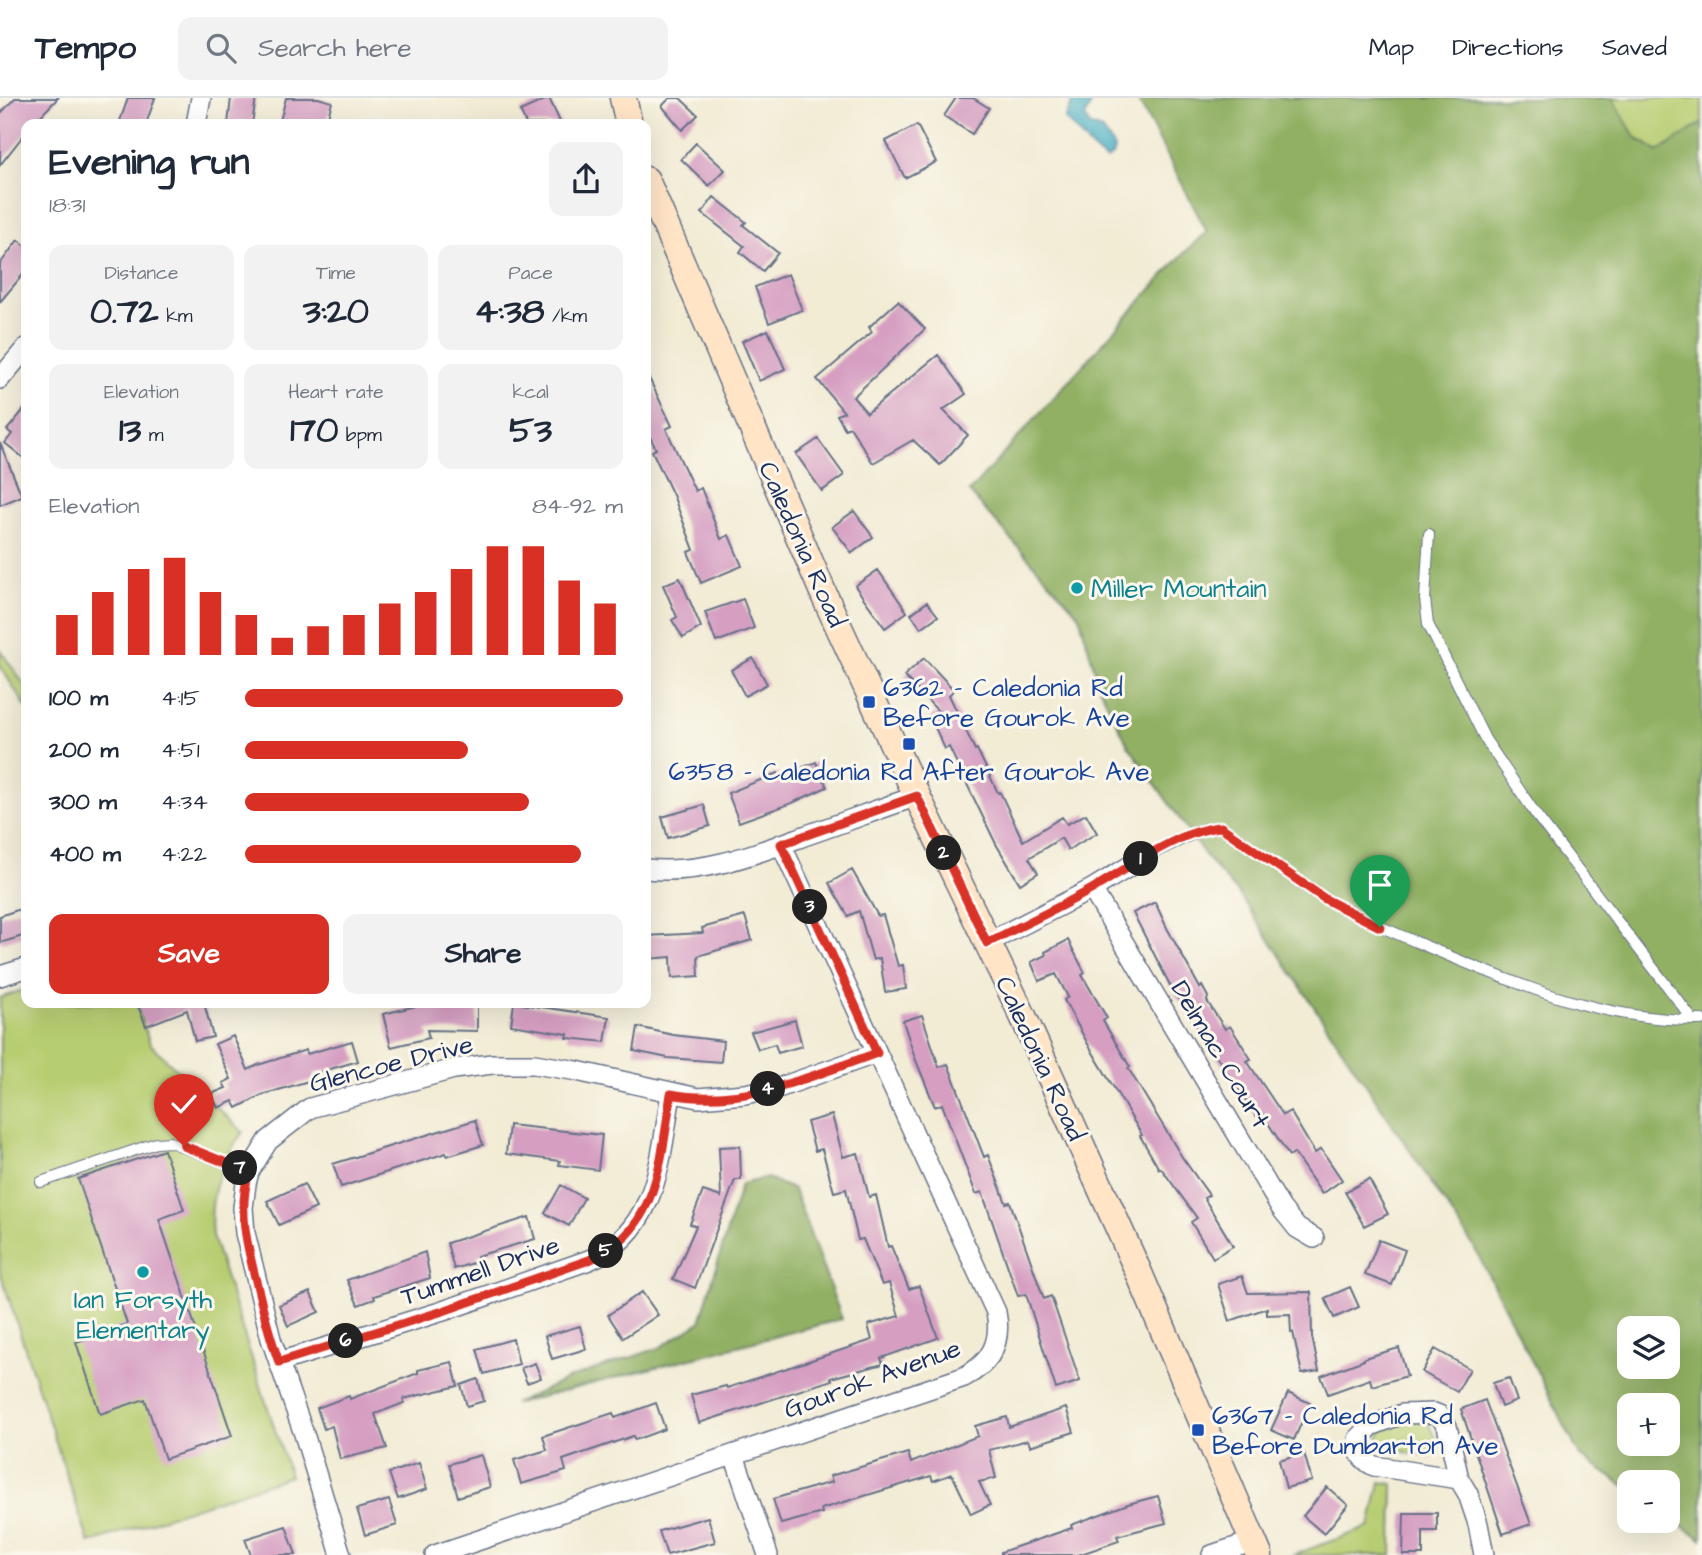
<!DOCTYPE html>
<meta charset="utf-8">
<style>
body{margin:0;font-family:"Architects Daughter",sans-serif;background:#f2f2f3;color:#1f2937;height:100vh;display:flex;flex-direction:column;font-size:26px;white-space:nowrap}
*{box-sizing:border-box;margin:0}
p{font-size:23px;color:#747a83}
.icon{flex:none;width:38px;height:38px;fill:none;stroke:currentColor;stroke-width:2;stroke-linecap:round;stroke-linejoin:round}
.map{position:relative;flex:1;overflow:hidden}
.side{position:absolute;left:21px;top:21px;width:630px;height:889px;display:flex;flex-direction:column;background:#fff;border-radius:14px;box-shadow:0 7px 28px #0002}
.side>*{flex:none}
.buttons{position:absolute;left:1617px;top:1218px;display:grid;gap:14px}
.buttons a{display:grid;place-items:center;width:63px;height:63px;border-radius:14px;background:#fff;box-shadow:0 7px 28px #0002;font-size:35px}
.pin{position:absolute;display:grid;place-items:center;width:60px;height:60px;color:#fff;margin:-72px -30px;border-radius:50% 50% 50% 0;rotate:-45deg;box-shadow:0 0 7px #0007}
.pin .icon{rotate:45deg}
.km{position:absolute;width:35px;height:35px;margin:-18px;border-radius:50%;background:#222;color:#fff;font-size:19px;line-height:35px;text-align:center}
.round{display:grid;place-items:center;flex:none;width:74px;height:74px;border-radius:14px;background:#f2f2f3}
.summary{display:flex;align-items:center;justify-content:space-between;height:119px;padding:0 28px}
h1{font-size:38px;font-weight:700;line-height:52px}
.metrics{display:grid;grid-template-columns:repeat(3,1fr);gap:10px;height:119px;padding:7px 28px}
.metrics div{display:grid;align-content:center;border-radius:14px;background:#f2f2f3;text-align:center}
.metrics b{font-size:35px;font-weight:700}
.metrics small{font-size:19px;font-weight:400}
.metrics p{font-size:19px}
.chart{height:196px;padding:14px 28px}
.chart p{display:flex;justify-content:space-between}
.chart svg{width:100%;height:126px;margin-top:7px;stroke:#d93025;stroke-width:6}
.button{display:flex;gap:14px;margin-top:auto;padding:14px 28px}
.button a{flex:1;height:80px;border-radius:14px;background:#d93025;color:#fff;font-size:28px;font-weight:700;line-height:80px;text-align:center}
.button a+a{background:#f2f2f3;color:#1f2937}
ul{padding:0 28px;list-style:none;font-size:23px}
li{display:grid;grid-template-columns:112px 84px 1fr;align-items:center;height:52px}
li i{height:18px;border-radius:9px;background:#d93025}
header{display:flex;align-items:center;gap:42px;box-sizing:border-box;height:98px;padding:0 35px;background:#fff;border-bottom:2px solid #e0e1e3}
header strong{font-size:33px}
nav{display:flex;gap:38px;margin-inline-start:auto;font-size:24px}
.search{width:490px;height:63px;background:#f2f2f3;display:flex;align-items:center;gap:18px;box-sizing:border-box;padding:0 24px;border-radius:14px;color:#747a83;font-size:26px}
.map>svg:first-child{display:block}
.green{fill:#b7cd71;stroke:#697e68;stroke-width:2}
.forest{fill:#91b063;stroke:#567060;stroke-width:2;fill-rule:evenodd}
.water{fill:#40aac0;stroke:#2e6c8f;stroke-width:2}
.building{fill:#d69fc2}
.lines{fill:none;stroke-linecap:round;stroke-linejoin:round}
.lane-casing{stroke:#667188;stroke-width:12}
.street-casing{stroke:#667188;stroke-width:22}
.secondary-casing{stroke:#667188;stroke-width:29}
.lane{stroke:#fff;stroke-width:10}
.street{stroke:#fff;stroke-width:19}
.secondary{stroke:#ffe4c6;stroke-width:26}
.route-casing{stroke:#fff;stroke-width:14}
.route{stroke:#d93025;stroke-width:9}
.culture-dot{fill:#0f9aa8;stroke:#fbf7ec;stroke-width:2.5}
.transit-dot{fill:#1a4fb4;stroke:#fbf7ec;stroke-width:2.5}
.labels{text-anchor:middle;stroke-width:6;stroke-linejoin:round;paint-order:stroke}
.street-label{font-size:26px;fill:#1b2f5e;stroke:#fbf7ec}
.culture-label{font-size:26px;fill:#0d838f;stroke:#fbf7ec;text-anchor:start}
.transit-label{font-size:26px;fill:#164399;stroke:#fbf7ec;text-anchor:start}
</style>
<header>
<strong>Tempo</strong>
<div class="search"><svg class="icon" aria-label="search" viewBox="0 0 24 24"><circle cx="10" cy="10" r="6"/><path d="M15 15l6 6"/></svg>Search here</div>
<nav><a>Map</a><a>Directions</a><a>Saved</a></nav>
</header>
<div class="map">
<svg width="1702" height="1457" viewBox="0 0 1702 1457">
<rect width="100%" height="100%" fill="#fbf7ec"/>
<filter id="ink" filterUnits="userSpaceOnUse"><feTurbulence type="fractalNoise" baseFrequency=".0143" numOctaves="2"/><feDisplacementMap in="SourceGraphic" scale="14" xChannelSelector="R" yChannelSelector="G"/><feConvolveMatrix kernelMatrix="1 2 1 2 8 2 1 2 1" color-interpolation-filters="sRGB"/></filter>
<filter id="wash" filterUnits="userSpaceOnUse"><feTurbulence type="fractalNoise" baseFrequency=".00686" numOctaves="4" result="noise"/><feDisplacementMap in="SourceGraphic" scale="28" xChannelSelector="R" yChannelSelector="G"/><feGaussianBlur stdDeviation="1.57" result="paint"/><feColorMatrix in="noise" values="0 0 0 0 0 0 0 0 0 0 0 0 0 0 0 0 0 1.4 0 .05"/><feComposite in="paint" operator="in"/></filter>
<g filter="url(#wash)">
<rect width="100%" height="100%" fill="#f2ecd5"/>
<path class="green" d="M 1612,0 L 1702,0 L 1702,25 L 1658,54 L 1635,39 Z
M 0,552 L 26,589 L 26,609 L 0,568 Z
M 26,891 L 26,905 L 136,905 L 150,946 L 243,1034 C 220,1064 208,1099 212,1138 L 290,1378 L 89,1445 L 0,1174 L 0,900 Z
M 1413,1322 L 1427,1324 C 1435,1335 1439,1344 1435,1358 L 1409,1355 L 1382,1347 L 1378,1339 L 1383,1331 Z
M 1380,1384 L 1393,1386 L 1392,1457 L 1293,1457 L 1370,1429 Z"/>
<path class="forest" d="M 1137,0 L 1612,0 L 1635,39 L 1658,54 L 1702,25 L 1702,1441 L 1668,1418 L 1668,1384 L 1629,1384 L 1629,1391 L 1580,1358 L 1474,1149 L 1239,796 L 1210,764 L 1128,647 L 1100,591 L 1079,517 L 969,394 L 1181,158 L 1207,134 ZM 1629,1230 L 1668,1230 L 1668,1269 L 1629,1269 ZM 1629,1307 L 1668,1307 L 1668,1346 L 1629,1346 Z
M 767,1080 L 794,1092 L 842,1221 L 514,1306 L 570,1280 L 659,1250 L 700,1224 L 741,1086 Z"/>
<path class="water" d="M 1074,0 L 1094,0 L 1085,18 L 1090,28 L 1103,32 L 1114,50 L 1113,57 L 1106,62 C 1089,50 1079,35 1065,21 Z"/>
<g id="blocks">
<path class="building" d="M 15,0 L 58,0 L 33,26 L 26,26 L 26,34 L 0,67 L 0,16 Z
M 128,0 L 155,0 L 146,26 L 119,26 Z
M 231,0 L 256,0 L 252,26 L 228,26 Z
M 286,0 L 318,0 L 332,4 L 326,26 L 294,26 L 280,23 Z
M 549,0 L 561,26 L 526,26 L 520,13 Z
M 670,0 L 680,0 L 698,17 L 682,32 L 662,8 Z
M 956,0 L 973,0 L 989,10 L 972,36 L 944,18 Z
M 917,27 L 936,64 L 905,80 L 886,43 Z
M 696,45 L 725,72 L 709,88 L 681,61 Z
M 714,99 L 746,124 L 743,127 L 778,155 L 763,173 L 740,154 L 744,148 L 702,115 Z
M 18,142 L 26,148 L 26,173 L 0,204 L 0,166 Z
M 788,176 L 802,212 L 769,225 L 755,189 Z
M 898,203 L 925,231 L 853,299 L 867,315 L 938,257 L 966,296 L 943,312 L 968,337 L 940,367 L 913,342 L 873,365 L 850,329 L 845,331 L 837,317 L 844,314 L 817,281 L 872,234 L 869,229 Z
M 768,232 L 785,271 L 759,283 L 742,243 Z
M 646,274 L 672,328 L 666,331 L 695,393 L 701,390 L 721,441 L 729,437 L 742,468 L 701,485 L 688,454 L 694,452 L 673,397 L 652,353 L 656,351 L 646,330 Z
M 26,309 L 26,362 L 5,345 L 12,336 L 7,332 Z
M 818,341 L 844,377 L 822,393 L 796,356 Z
M 0,345 L 22,398 L 0,407 Z
M 854,413 L 873,439 L 852,455 L 832,429 Z
M 878,472 L 907,514 L 885,530 L 855,488 Z
M 680,480 L 701,529 L 683,540 L 672,522 L 677,519 L 663,487 Z
M 743,501 L 754,530 L 716,544 L 705,514 Z
M 927,504 L 938,518 L 921,530 L 911,516 Z
M 753,560 L 767,586 L 745,598 L 731,572 Z
M 924,560 L 954,592 L 949,597 L 975,652 L 977,651 L 998,695 L 1000,694 L 1023,743 L 1062,719 L 1067,726 L 1086,716 L 1097,735 L 1068,752 L 1061,740 L 1029,760 L 1038,775 L 1020,786 L 996,746 L 949,649 L 945,651 L 930,619 L 939,614 L 904,578 Z
M 816,664 L 827,689 L 792,705 L 739,724 L 728,695 L 778,675 L 780,679 Z
M 704,707 L 710,728 L 668,740 L 662,719 Z
M 852,772 L 878,818 L 883,817 L 898,868 L 903,867 L 906,891 L 885,894 L 880,860 L 873,862 L 859,813 L 848,818 L 829,785 Z
M 1155,804 L 1167,830 L 1200,890 L 1202,888 L 1208,899 L 1207,903 L 1225,931 L 1230,928 L 1251,961 L 1247,963 L 1283,1017 L 1290,1013 L 1315,1055 L 1321,1051 L 1342,1082 L 1322,1096 L 1294,1055 L 1289,1058 L 1261,1014 L 1256,1018 L 1173,893 L 1133,815 Z
M 26,809 L 26,837 L 0,845 L 0,818 Z
M 745,818 L 752,842 L 698,858 L 699,878 L 672,880 L 671,859 L 647,861 L 646,838 L 703,835 L 702,830 Z
M 1068,842 L 1085,875 L 1082,877 L 1107,920 L 1103,923 L 1130,969 L 1128,970 L 1182,1059 L 1209,1097 L 1204,1100 L 1233,1148 L 1213,1160 L 1191,1124 L 1197,1120 L 1161,1070 L 1159,1071 L 1140,1038 L 1142,1037 L 1089,948 L 1064,902 L 1068,899 L 1056,876 L 1039,883 L 1031,864 L 1046,857 L 1045,854 Z
M 137,905 L 204,905 L 213,939 L 195,943 L 187,912 L 146,928 Z
M 429,905 L 477,905 L 477,933 L 427,932 L 429,940 L 391,949 L 383,916 Z
M 514,905 L 609,919 L 605,944 L 567,940 L 568,936 L 511,927 Z
M 922,917 L 939,969 L 948,966 L 984,1059 L 988,1057 L 1006,1105 L 1010,1104 L 1044,1201 L 1051,1198 L 1080,1283 L 1056,1291 L 1026,1196 L 1018,1198 L 982,1094 L 976,1096 L 942,1006 L 935,1009 L 915,960 L 903,923 Z
M 795,922 L 802,948 L 778,955 L 775,946 L 758,951 L 751,934 Z
M 638,929 L 673,937 L 723,943 L 721,964 L 668,960 L 634,953 Z
M 233,938 L 248,972 L 258,967 L 306,952 L 307,956 L 352,943 L 358,963 L 313,976 L 315,981 L 262,997 L 237,1010 L 233,1003 L 218,1010 L 211,996 L 226,990 L 223,985 L 231,981 L 215,946 Z
M 832,1017 L 843,1059 L 858,1055 L 869,1099 L 876,1097 L 888,1149 L 891,1148 L 909,1191 L 919,1188 L 938,1240 L 881,1260 L 883,1266 L 831,1280 L 832,1282 L 699,1325 L 691,1297 L 726,1288 L 727,1290 L 872,1242 L 868,1227 L 899,1218 L 889,1185 L 882,1187 L 863,1141 L 858,1142 L 846,1091 L 834,1094 L 822,1051 L 815,1053 L 807,1024 Z
M 475,1022 L 483,1047 L 447,1058 L 446,1055 L 341,1089 L 333,1066 Z
M 509,1027 L 602,1037 L 598,1072 L 559,1067 L 560,1063 L 506,1056 Z
M 740,1048 L 741,1082 L 735,1082 L 695,1190 L 673,1181 L 696,1128 L 690,1126 L 703,1093 L 721,1099 L 719,1049 Z
M 164,1052 L 184,1112 L 159,1121 L 232,1338 L 165,1361 L 145,1301 L 100,1316 L 76,1244 L 127,1226 L 78,1081 Z
M 1369,1081 L 1388,1116 L 1364,1128 L 1345,1094 Z
M 304,1086 L 316,1110 L 279,1127 L 267,1103 Z
M 561,1087 L 584,1100 L 569,1128 L 545,1115 Z
M 529,1119 L 535,1141 L 477,1158 L 479,1163 L 454,1171 L 447,1145 Z
M 1379,1142 L 1405,1152 L 1392,1187 L 1365,1177 Z
M 425,1154 L 430,1180 L 374,1198 L 375,1201 L 358,1207 L 347,1182 Z
M 1242,1178 L 1248,1195 L 1311,1194 L 1312,1239 L 1319,1273 L 1302,1276 L 1293,1234 L 1291,1234 L 1290,1216 L 1267,1217 L 1267,1210 L 1230,1223 L 1218,1186 Z
M 1350,1189 L 1359,1209 L 1334,1220 L 1325,1200 Z
M 310,1194 L 319,1214 L 288,1228 L 279,1207 Z
M 642,1194 L 658,1217 L 623,1240 L 608,1217 Z
M 580,1228 L 586,1251 L 552,1261 L 545,1238 Z
M 513,1241 L 519,1266 L 484,1276 L 477,1251 Z
M 1399,1250 L 1407,1278 L 1372,1288 L 1370,1281 L 1328,1296 L 1321,1278 L 1364,1262 L 1364,1260 Z
M 1435,1251 L 1470,1271 L 1457,1294 L 1422,1274 Z
M 452,1264 L 458,1288 L 403,1301 L 404,1305 L 375,1316 L 387,1350 L 340,1361 L 332,1328 L 324,1331 L 317,1310 L 349,1298 L 350,1301 L 418,1275 L 418,1272 Z
M 535,1265 L 541,1280 L 527,1285 L 521,1270 Z
M 1509,1280 L 1517,1303 L 1501,1309 L 1493,1285 Z
M 478,1281 L 484,1303 L 467,1308 L 461,1287 Z
M 1288,1295 L 1310,1305 L 1294,1342 L 1271,1332 Z
M 1485,1302 L 1531,1426 L 1503,1436 L 1461,1311 Z
M 656,1305 L 665,1331 L 635,1342 L 633,1338 L 563,1362 L 566,1373 L 521,1386 L 514,1362 L 547,1352 L 543,1338 L 613,1315 L 615,1320 Z
M 1066,1310 L 1074,1334 L 1030,1348 L 1028,1342 L 989,1352 L 996,1380 L 979,1384 L 990,1407 L 971,1416 L 952,1376 L 933,1383 L 931,1378 L 821,1411 L 822,1415 L 781,1426 L 773,1401 L 832,1384 L 830,1378 L 908,1355 L 911,1365 L 978,1338 L 975,1328 L 1007,1319 L 1009,1329 Z
M 1304,1355 L 1312,1383 L 1286,1390 L 1279,1362 Z
M 481,1357 L 490,1389 L 458,1399 L 449,1366 Z
M 419,1365 L 427,1391 L 398,1401 L 389,1375 Z
M 1327,1389 L 1348,1407 L 1324,1436 L 1303,1418 Z
M 1158,1398 L 1166,1425 L 1117,1438 L 1119,1443 L 1078,1457 L 1001,1457 L 1001,1454 L 1072,1430 L 1071,1427 L 1128,1406 Z
M 389,1402 L 397,1427 L 365,1437 L 357,1411 Z
M 1404,1415 L 1437,1415 L 1437,1433 L 1423,1433 L 1423,1457 L 1403,1457 Z
M 708,1419 L 715,1444 L 667,1457 L 659,1433 Z
M 286,1428 L 296,1457 L 251,1457 L 245,1441 Z"/>
</g>
</g>
<g filter="url(#ink)">
<use href="#blocks" fill-opacity="0" stroke="#667188" stroke-width="2"/>
<g class="lines">
<g class="lane-casing">
<path id="lane" d="M 1429,436 L 1425,501 L 1428,526 L 1485,641 L 1537,718 L 1693,922
M 1145,759 L 1204,731 L 1221,729 C 1257,752 1290,780 1326,801 C 1363,823 1403,838 1442,855 C 1525,890 1610,924 1702,922
M 41,1084 L 156,1045 L 170,1044 L 249,1074"/>
</g>
<g class="street-casing">
<path id="street" d="M 196,26 L 201,0
M 0,281 L 26,250
M 646,771 C 702,777 752,757 804,738 C 842,725 879,711 917,698
M 1092,791 L 1281,1110 L 1297,1130 L 1314,1140
M 987,845 L 1092,791 L 1145,759
M 0,878 L 26,870
M 279,1264 L 443,1213 L 589,1162 C 659,1133 660,1059 671,996
M 734,1357 L 768,1457
M 1459,1381 L 1374,1368 C 1362,1362 1357,1355 1358,1341 L 1371,1328 L 1402,1316 L 1434,1315 L 1439,1317 L 1447,1328 L 1459,1381 L 1468,1396 L 1478,1426 L 1484,1457
M 341,1457 L 305,1339 L 271,1241 L 245,1135 L 243,1110 L 246,1086 L 249,1074 L 268,1043 L 310,1010 L 454,971 L 492,966 L 534,966 L 572,972 L 698,1000 L 745,996 L 781,989 L 877,955
M 435,1457 L 964,1279 C 991,1265 1002,1244 996,1214 L 781,746
M 1212,1457 L 1254,1443"/>
</g>
<g class="secondary-casing">
<path id="secondary" d="M 623,0 L 629,26
M 646,82 L 825,499 L 917,698 L 1023,918 L 1139,1175 L 1259,1457"/>
</g>
<use href="#lane" class="lane"/>
<use href="#street" class="street"/>
<use href="#secondary" class="secondary"/>
</g>
</g>
<g class="lines" filter="url(#ink)">
<g class="route-casing">
<path id="route" d="M 184,1048 L 249,1074 C 237,1114 248,1151 258,1191 C 264,1216 270,1240 279,1264 L 443,1213 L 589,1162 C 659,1134 661,1059 671,996 C 742,1010 812,978 877,955 L 781,746 L 917,698 L 987,845 C 1022,827 1059,810 1094,790 C 1130,769 1179,732 1221,729 L 1325,801 L 1380,829"/>
</g>
<use href="#route" class="route"/>
</g>
<g class="culture-dot">
<circle cx="1077" cy="490" r="7"/>
<circle cx="143" cy="1174" r="7"/>
</g>
<g class="transit-dot">
<rect x="862" y="597" width="14" height="14" rx="3.5"/>
<rect x="902" y="639" width="14" height="14" rx="3.5"/>
<rect x="1191" y="1325" width="14" height="14" rx="3.5"/>
</g>
<g class="labels">
<g class="street-label">
<text transform="translate(803 446) rotate(66)" y="9">Caledonia Road</text>
<text transform="translate(1221 956) rotate(59)" y="9">Delmac Court</text>
<text transform="translate(1041 960) rotate(65)" y="9">Caledonia Road</text>
<text transform="translate(391 965) rotate(-14)" y="9">Glencoe Drive</text>
<text transform="translate(480 1172) rotate(-19)" y="9">Tummell Drive</text>
<text transform="translate(872 1280) rotate(-20)" y="9">Gourok Avenue</text>
</g>
<g class="culture-label">
<text x="1091" y="499">Miller Mountain</text>
<text x="143" y="1210" text-anchor="middle">Ian Forsyth<tspan x="143" dy="30">Elementary</tspan></text>
</g>
<g class="transit-label">
<text x="883" y="598">6362 - Caledonia Rd<tspan x="883" dy="30">Before Gourok Ave</tspan></text>
<text x="909" y="682" text-anchor="middle">6358 - Caledonia Rd After Gourok Ave</text>
<text x="1212" y="1326">6367 - Caledonia Rd<tspan x="1212" dy="30">Before Dumbarton Ave</tspan></text>
</g>
</g>
</svg>
<div class="buttons">
<a><svg class="icon" aria-label="layers" viewBox="0 0 24 24"><path d="M12 4l9 5-9 5-9-5zM3 14l9 5 9-5"/></svg></a>
<a>+</a>
<a>−</a>
</div>
<div class="pin" style="left:1380px;top:829px;background:#1e9e55"><svg class="icon" aria-label="arrive" viewBox="0 0 24 24"><path d="M6 21V4h12l-3 4 3 4H6"/></svg></div>
<div class="pin" style="left:184px;top:1048px;background:#d93025"><svg class="icon" aria-label="check" viewBox="0 0 24 24"><path d="M5 12l5 5 9-10"/></svg></div>
<b class="km" style="left:1141px;top:761px">1</b>
<b class="km" style="left:944px;top:755px">2</b>
<b class="km" style="left:810px;top:809px">3</b>
<b class="km" style="left:768px;top:991px">4</b>
<b class="km" style="left:606px;top:1153px">5</b>
<b class="km" style="left:346px;top:1243px">6</b>
<b class="km" style="left:240px;top:1070px">7</b>
<section class="side">
<div class="summary"><div><h1>Evening run</h1><p>18:31</p></div><a class="round"><svg class="icon" aria-label="share" viewBox="0 0 24 24"><path d="M12 15V3M7 8l5-5 5 5M5 13v7h14v-7"/></svg></a></div>
<div class="metrics">
<div><p>Distance</p><b>0.72<small> km</small></b></div>
<div><p>Time</p><b>3:20</b></div>
<div><p>Pace</p><b>4:38<small> /km</small></b></div>
</div>
<div class="metrics">
<div><p>Elevation</p><b>13<small> m</small></b></div>
<div><p>Heart rate</p><b>170<small> bpm</small></b></div>
<div><p>kcal</p><b>53</b></div>
</div>
<div class="chart"><p><span>Elevation</span>84–92 m</p>
<svg viewBox="0 0 160 44" preserveAspectRatio="none"><path d="M5 44V30M15 44V22M25 44V14M35 44V10M45 44V22M55 44V30M65 44V38M75 44V34M85 44V30M95 44V26M105 44V22M115 44V14M125 44V6M135 44V6M145 44V18M155 44V26"/></svg>
</div>
<ul>
<li><b>100 m</b>4:15<i style="width:100%"></i></li>
<li><b>200 m</b>4:51<i style="width:59%"></i></li>
<li><b>300 m</b>4:34<i style="width:75%"></i></li>
<li><b>400 m</b>4:22<i style="width:89%"></i></li>
</ul>
<div class="button"><a>Save</a><a>Share</a></div>
</section>
</div>
